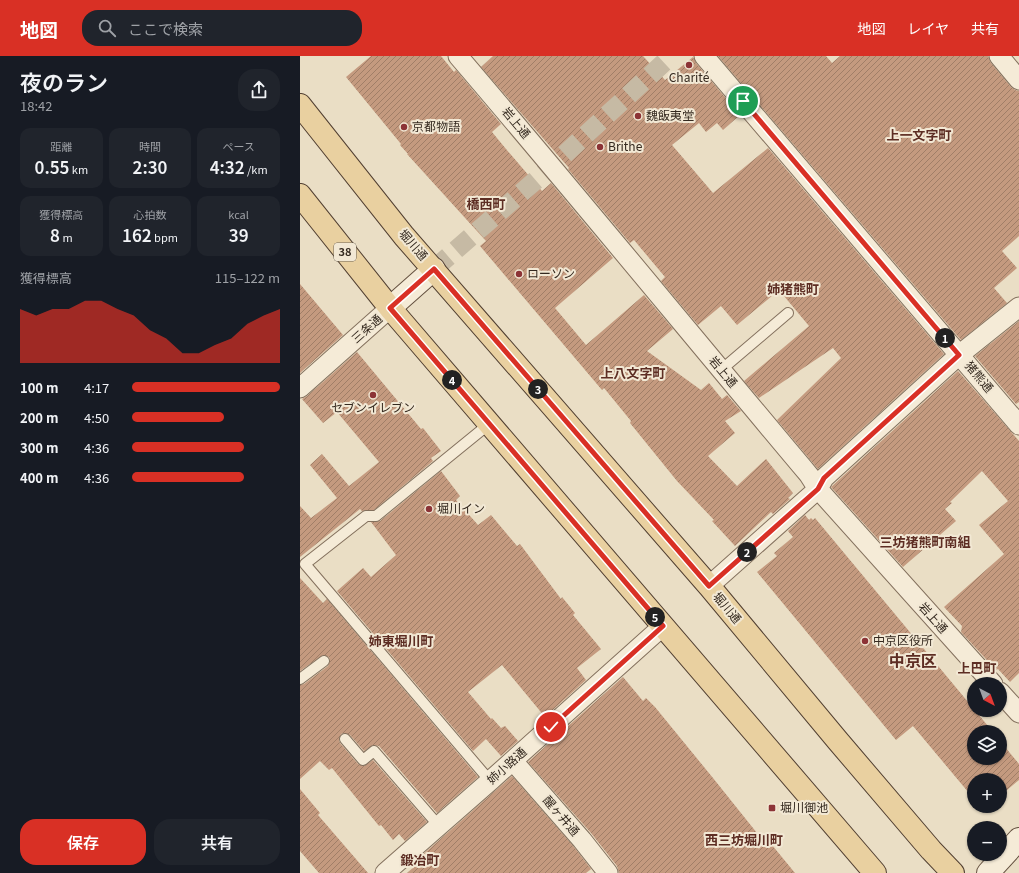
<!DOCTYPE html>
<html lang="ja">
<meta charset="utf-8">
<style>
body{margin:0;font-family:Georgia,"Noto Sans JP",serif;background:#20242c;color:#f1f3f6;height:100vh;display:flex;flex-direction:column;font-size:15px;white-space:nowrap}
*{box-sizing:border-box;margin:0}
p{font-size:13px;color:#9ea1a6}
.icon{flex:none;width:22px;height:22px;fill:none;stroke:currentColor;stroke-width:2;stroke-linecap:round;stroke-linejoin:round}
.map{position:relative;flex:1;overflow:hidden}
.sheet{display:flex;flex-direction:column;background:#171b24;width:300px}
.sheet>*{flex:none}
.needle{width:26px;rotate:139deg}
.controls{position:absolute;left:667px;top:621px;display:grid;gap:8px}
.controls a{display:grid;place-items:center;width:40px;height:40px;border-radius:50%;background:#171b24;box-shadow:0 1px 3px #0004;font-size:20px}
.pin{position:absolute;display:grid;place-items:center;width:34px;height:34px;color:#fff;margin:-17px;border:2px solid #fff;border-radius:50%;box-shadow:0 1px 4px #0007}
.km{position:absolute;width:20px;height:20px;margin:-10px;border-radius:50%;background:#222;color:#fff;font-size:11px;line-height:20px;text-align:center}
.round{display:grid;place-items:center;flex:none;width:42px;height:42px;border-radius:16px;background:#20242c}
.headline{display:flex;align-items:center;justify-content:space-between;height:68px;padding:0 20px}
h1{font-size:22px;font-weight:600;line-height:30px}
.figures{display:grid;grid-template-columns:repeat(3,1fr);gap:6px;height:68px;padding:4px 20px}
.figures div{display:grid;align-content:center;border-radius:10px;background:#20242c;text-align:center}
.figures b{font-size:17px;font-weight:600}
.figures small{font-size:11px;font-weight:400}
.figures p{font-size:11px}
.chart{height:112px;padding:8px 20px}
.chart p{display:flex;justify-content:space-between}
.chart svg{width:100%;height:72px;margin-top:4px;fill:#d93025;opacity:.7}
.action{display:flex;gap:8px;margin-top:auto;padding:8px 20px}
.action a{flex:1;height:46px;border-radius:16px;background:#d93025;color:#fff;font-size:16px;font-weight:600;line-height:46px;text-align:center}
.action a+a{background:#20242c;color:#f1f3f6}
ul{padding:0 20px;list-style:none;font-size:13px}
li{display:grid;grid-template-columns:64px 48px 1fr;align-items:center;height:30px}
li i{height:10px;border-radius:5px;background:#d93025}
header{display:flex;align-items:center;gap:24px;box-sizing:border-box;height:56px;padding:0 20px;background:#d93025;color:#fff}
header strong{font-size:19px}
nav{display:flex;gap:22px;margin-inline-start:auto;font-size:14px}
.search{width:280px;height:36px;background:#20242c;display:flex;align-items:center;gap:10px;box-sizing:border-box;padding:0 14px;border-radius:16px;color:#9ea1a6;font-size:15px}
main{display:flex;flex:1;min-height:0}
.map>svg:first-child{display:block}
.building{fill:url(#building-hatch)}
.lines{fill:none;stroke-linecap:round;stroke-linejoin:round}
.street-tunnel{stroke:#c6baa4;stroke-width:19;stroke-dasharray:19 10;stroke-linecap:butt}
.lane-casing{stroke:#83705d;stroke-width:12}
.street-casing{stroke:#83705d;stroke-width:21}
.secondary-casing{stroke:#655140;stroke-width:24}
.primary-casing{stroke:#513f31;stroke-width:24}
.lane{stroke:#f5ebd7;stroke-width:10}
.street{stroke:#f5ebd7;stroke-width:19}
.secondary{stroke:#f5ebd7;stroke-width:22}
.primary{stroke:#e9d0a0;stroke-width:22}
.route-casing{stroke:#fff;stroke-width:8}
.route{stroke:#d93025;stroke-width:5}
.poi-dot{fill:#8c3336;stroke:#f2e8d4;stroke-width:1.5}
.labels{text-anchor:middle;stroke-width:4;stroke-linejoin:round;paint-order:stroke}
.shield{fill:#f2e8d4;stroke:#6d6255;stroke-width:1}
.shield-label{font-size:11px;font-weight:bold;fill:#34291f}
.poi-label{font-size:12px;fill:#34291f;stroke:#f2e8d4;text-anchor:start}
.street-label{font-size:12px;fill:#34291f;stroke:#f2e8d4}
.neighbourhood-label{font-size:13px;font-weight:bold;fill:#5d2d23;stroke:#f2e8d4}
.district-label{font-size:16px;font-weight:bold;fill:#5d2d23;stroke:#f2e8d4}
</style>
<header>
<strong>地図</strong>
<div class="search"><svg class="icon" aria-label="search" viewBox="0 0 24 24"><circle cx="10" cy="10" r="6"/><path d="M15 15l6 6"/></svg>ここで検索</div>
<nav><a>地図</a><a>レイヤ</a><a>共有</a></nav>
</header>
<main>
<section class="sheet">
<div class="headline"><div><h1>夜のラン</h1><p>18:42</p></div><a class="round"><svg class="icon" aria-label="share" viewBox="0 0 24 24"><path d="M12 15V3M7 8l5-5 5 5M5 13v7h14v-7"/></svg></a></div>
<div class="figures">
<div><p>距離</p><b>0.55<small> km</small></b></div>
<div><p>時間</p><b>2:30</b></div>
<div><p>ペース</p><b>4:32<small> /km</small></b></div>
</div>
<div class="figures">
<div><p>獲得標高</p><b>8<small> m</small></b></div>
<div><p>心拍数</p><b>162<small> bpm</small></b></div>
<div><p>kcal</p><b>39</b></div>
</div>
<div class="chart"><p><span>獲得標高</span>115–122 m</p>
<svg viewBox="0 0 160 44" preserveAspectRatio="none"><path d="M0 44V11L10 15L20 11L30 11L40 6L50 6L60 11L70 15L80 24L90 29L100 38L110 38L120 33L130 29L140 20L150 15L160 11V44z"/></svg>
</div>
<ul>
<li><b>100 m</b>4:17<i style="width:100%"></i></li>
<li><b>200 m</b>4:50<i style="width:62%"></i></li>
<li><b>300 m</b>4:36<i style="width:76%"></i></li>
<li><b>400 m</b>4:36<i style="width:76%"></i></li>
</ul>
<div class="action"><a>保存</a><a>共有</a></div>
</section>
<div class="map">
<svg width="719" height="817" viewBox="0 0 719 817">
<defs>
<pattern id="building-hatch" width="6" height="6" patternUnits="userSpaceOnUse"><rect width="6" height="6" fill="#c49a7f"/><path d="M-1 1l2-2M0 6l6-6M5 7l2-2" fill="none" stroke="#a07e67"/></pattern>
</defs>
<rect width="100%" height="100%" fill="#eadec5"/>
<path class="building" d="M 71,0 L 141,0 L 154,16 L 156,14 L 201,68 L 192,76 L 206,93 L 242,135 L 251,127 L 313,202 L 255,252 L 286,289 L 344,239 L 373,273 L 347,295 L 401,334 L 409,327 L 422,343 L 427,339 L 441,355 L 425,365 L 435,377 L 408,400 L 437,430 L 466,403 L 493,437 L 488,442 L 490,443 L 473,458 L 471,456 L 435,490 L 412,465 L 414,464 L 377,425 L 330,367 L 331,365 L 304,332 L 302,334 L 180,190 L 186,185 L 107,98 L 108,98 L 100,89 L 101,88 L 46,21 Z
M 193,0 L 343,0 L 365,24 L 393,1 L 396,7 L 440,59 L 423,74 L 417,67 L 406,76 L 399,67 L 372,89 L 413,137 L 468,92 L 644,298 L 518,413 L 477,364 L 541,302 L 533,292 L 459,342 L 444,325 L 509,270 L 479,234 L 437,269 L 421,250 L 398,269 L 361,225 L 365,221 L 334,184 L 330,187 L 268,113 L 269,112 L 181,11 Z
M 418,0 L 526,0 L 532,7 L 540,0 L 688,0 L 691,7 L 711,31 L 715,34 L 719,35 L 719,180 L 702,195 L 717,212 L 694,232 L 707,247 L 661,284 Z
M 0,228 L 43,279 L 0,317 Z
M 719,265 L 719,346 L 716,348 L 675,300 Z
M 57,296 L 121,373 L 123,372 L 141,395 L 131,402 L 133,405 L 74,454 L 62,455 L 60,453 L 0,501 L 0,450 L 11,462 L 37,442 L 10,409 L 22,398 L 49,430 L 79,406 L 37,356 L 23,367 L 2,343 L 7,340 Z
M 658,315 L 719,385 L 719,617 L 710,626 L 698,613 L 696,614 L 661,576 L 662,570 L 644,551 L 704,498 L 679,469 L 708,445 L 682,415 L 650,446 L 652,447 L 645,453 L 656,465 L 603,511 L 531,431 Z
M 141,415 L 160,440 L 156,444 L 178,469 L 191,459 L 217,490 L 220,488 L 261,543 L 262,541 L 275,557 L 273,559 L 301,593 L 277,612 L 286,624 L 245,661 L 202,609 L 168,636 L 191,663 L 192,662 L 201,672 L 205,670 L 218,685 L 201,700 L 186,683 L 173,695 L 37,535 L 63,512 L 71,521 L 96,499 L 71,466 L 80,465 Z
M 505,459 L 509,464 L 511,462 L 513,464 L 515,462 L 693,676 L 674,676 L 674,702 L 700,702 L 700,685 L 719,708 L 719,724 L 700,740 L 700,724 L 674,724 L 674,743 L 613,670 L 596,684 L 457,516 L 477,500 L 474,497 L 493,481 L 488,475 Z
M 0,522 L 23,547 L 27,543 L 178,721 L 137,757 L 79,690 L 73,689 L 64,695 L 50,679 L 44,677 L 41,678 L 39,684 L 40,687 L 58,708 L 64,710 L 73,704 L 127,766 L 105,785 L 99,778 L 93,784 L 81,769 L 79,770 L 32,712 L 29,714 L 20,705 L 0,723 L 0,629 L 4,628 L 28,610 L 30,605 L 29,601 L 23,599 L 0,615 Z
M 323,621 L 343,645 L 346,642 L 355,651 L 413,722 L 469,792 L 472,789 L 495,817 L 319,817 L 317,810 L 291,777 L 228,706 Z
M 212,720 L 274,791 L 291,813 L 286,817 L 107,817 L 122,804 L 120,801 Z
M 0,733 L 20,757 L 18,759 L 68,817 L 19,817 L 0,795 Z"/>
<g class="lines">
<path class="street-tunnel" d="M 134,213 L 252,110 L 371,0"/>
<g class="lane-casing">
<path id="lane" d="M 421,314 L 488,257
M 189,368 L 76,460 L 66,460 L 5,508 L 190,725
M 0,623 L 24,605
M 45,683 L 63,704 L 74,695 L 139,770"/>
</g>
<g class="street-casing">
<path id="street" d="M 158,0 C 277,139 392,280 509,419 L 518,433 L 693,628
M 404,0 L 719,369
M 699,0 L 719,24
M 0,332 L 90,252
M 409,530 L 518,433 L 524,422 L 659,299 L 719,251
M 700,636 L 719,657
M 213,705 L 282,784 L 308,817
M 85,817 L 190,725 L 363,570"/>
</g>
<g class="secondary-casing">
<path id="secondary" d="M 90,252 L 134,213
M 688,817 L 719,783"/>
</g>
<g class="primary-casing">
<path id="primary" d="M 0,49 L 104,180 L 409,530 L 538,685 L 631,794 L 653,817
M 0,139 L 90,252 L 575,817"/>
</g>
<use href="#lane" class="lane"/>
<use href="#street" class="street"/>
<use href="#secondary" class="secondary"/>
<use href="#primary" class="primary"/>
</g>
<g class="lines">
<g class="route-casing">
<path id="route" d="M 251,671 L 363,570 L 90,252 L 134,213 L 409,530 L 518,433 L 524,422 L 659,299 L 443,45"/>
</g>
<use href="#route" class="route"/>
</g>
<g class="poi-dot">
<circle cx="389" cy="9" r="4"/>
<circle cx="338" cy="60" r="4"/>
<circle cx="104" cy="71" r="4"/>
<circle cx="300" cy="91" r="4"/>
<circle cx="219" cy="218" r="4"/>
<circle cx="73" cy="339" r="4"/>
<circle cx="129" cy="453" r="4"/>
<circle cx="565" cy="585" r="4"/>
<rect x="468" y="748" width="8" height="8" rx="2"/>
</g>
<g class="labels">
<rect class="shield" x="34" y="187" width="22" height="18" rx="3"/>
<g class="shield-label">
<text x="45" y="200">38</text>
</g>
<g class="poi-label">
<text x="389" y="26" text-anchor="middle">Charité</text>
<text x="346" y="64">魏飯夷堂</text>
<text x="112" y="75">京都物語</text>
<text x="308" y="95">Brithe</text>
<text x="227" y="222">ローソン</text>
<text x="73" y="356" text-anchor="middle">セブンイレブン</text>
<text x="137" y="457">堀川イン</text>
<text x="573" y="589">中京区役所</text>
<text x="480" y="756">堀川御池</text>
</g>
<g class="street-label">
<text transform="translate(216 67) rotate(50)" y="4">岩上通</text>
<text transform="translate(113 189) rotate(49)" y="4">堀川通</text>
<text transform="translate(67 273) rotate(-42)" y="4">三条通</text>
<text transform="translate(423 316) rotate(50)" y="4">岩上通</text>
<text transform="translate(679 321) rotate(50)" y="4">猪熊通</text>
<text transform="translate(427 552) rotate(50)" y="4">堀川通</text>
<text transform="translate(633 562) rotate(48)" y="4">岩上通</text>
<text transform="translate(207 710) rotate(-42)" y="4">姉小路通</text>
<text transform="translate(261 760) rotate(49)" y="4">醒ヶ井通</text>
</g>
<g class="neighbourhood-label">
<text x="619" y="84">上一文字町</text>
<text x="186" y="153">橋西町</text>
<text x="493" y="238">姉猪熊町</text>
<text x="333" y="322">上八文字町</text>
<text x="625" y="491">三坊猪熊町南組</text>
<text x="101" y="590">姉東堀川町</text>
<text x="677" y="617">上巴町</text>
<text x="444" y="789">西三坊堀川町</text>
<text x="120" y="809">鍛冶町</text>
</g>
<g class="district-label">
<text x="613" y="611">中京区</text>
</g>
</g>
</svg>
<div class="controls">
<a><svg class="needle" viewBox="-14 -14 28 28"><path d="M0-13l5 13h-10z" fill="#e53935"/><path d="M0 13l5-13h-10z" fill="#9ea1a6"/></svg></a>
<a><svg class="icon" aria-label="layers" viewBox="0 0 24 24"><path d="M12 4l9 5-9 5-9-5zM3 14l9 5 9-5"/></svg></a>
<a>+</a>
<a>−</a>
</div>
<div class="pin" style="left:443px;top:45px;background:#1e9e55"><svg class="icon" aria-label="arrive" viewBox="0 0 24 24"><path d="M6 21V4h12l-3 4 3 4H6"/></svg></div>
<div class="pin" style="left:251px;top:671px;background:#d93025"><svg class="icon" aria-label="check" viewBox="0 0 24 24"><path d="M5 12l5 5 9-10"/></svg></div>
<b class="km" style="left:645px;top:282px">1</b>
<b class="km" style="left:447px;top:496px">2</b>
<b class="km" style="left:238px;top:333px">3</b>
<b class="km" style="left:152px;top:324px">4</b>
<b class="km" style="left:355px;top:561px">5</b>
</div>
</main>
